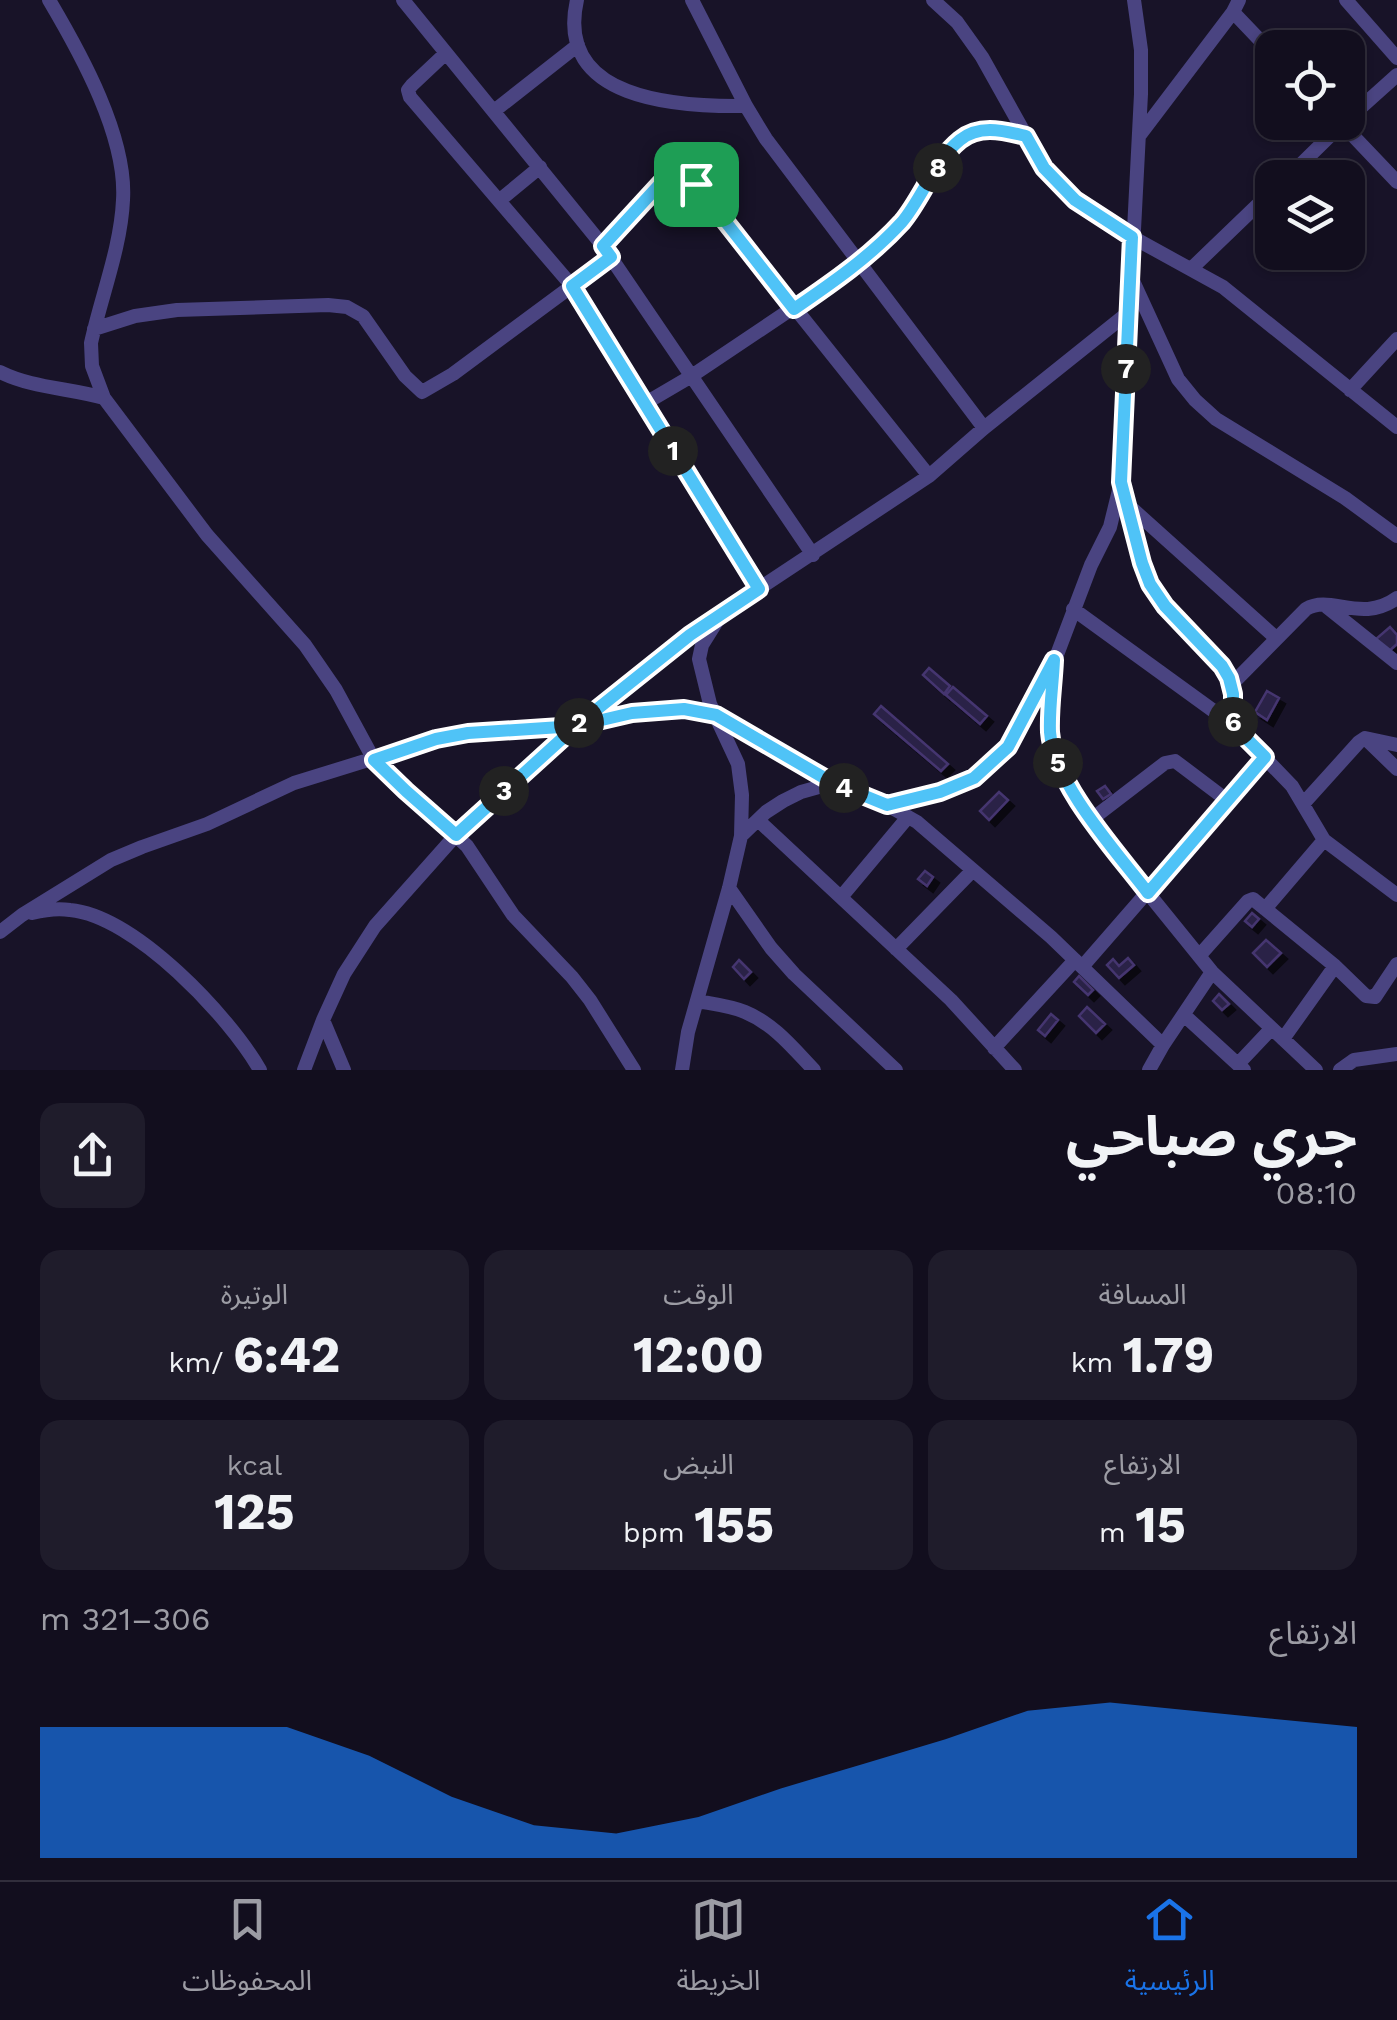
<!DOCTYPE html>
<html lang="ar">
<meta charset="utf-8">
<style>
body{margin:0;font-family:"Work Sans","Noto Sans Arabic",sans-serif;background:#1f1c2b;color:#f1f3f6;direction:rtl;height:100vh;display:flex;flex-direction:column;font-size:38px;white-space:nowrap}
*{box-sizing:border-box;margin:0}
p{font-size:32px;color:#9c9ca4}
.icon{flex:none;width:55px;height:55px;fill:none;stroke:currentColor;stroke-width:2;stroke-linecap:round;stroke-linejoin:round}
.map{position:relative;height:1070px;overflow:hidden;direction:ltr}
.drawer{display:flex;flex-direction:column;background:#120e1e;flex:1}
.drawer>*{flex:none}
.fabs{position:absolute;left:1255px;top:30px;display:grid;gap:20px}
.fabs a{display:grid;place-items:center;width:110px;height:110px;border-radius:20px;background:#120e1e;box-shadow:0 2px 8px #0004,0 0 0 2px #312e3c;font-size:50px}
.pin{position:absolute;display:grid;place-items:center;width:85px;height:85px;color:#fff;margin:-42px;border-radius:20px;box-shadow:0 5px 15px #0006}
.km{position:absolute;width:50px;height:50px;margin:-25px;border-radius:50%;background:#222;color:#fff;font-size:28px;line-height:50px;text-align:center}
.round{display:grid;place-items:center;flex:none;width:105px;height:105px;border-radius:20px;background:#1f1c2b}
.summary{display:flex;align-items:center;justify-content:space-between;height:170px;padding:0 40px}
h1{font-size:55px;font-weight:700;line-height:75px}
.metrics{display:grid;grid-template-columns:repeat(3,1fr);gap:15px;height:170px;padding:10px 40px}
.metrics div{display:grid;align-content:center;border-radius:20px;background:#1f1c2b;text-align:center}
.metrics b{font-size:50px;font-weight:700}
.metrics small{font-size:28px;font-weight:400}
.metrics p{font-size:28px}
.chart{height:280px;padding:20px 40px}
.chart p{display:flex;justify-content:space-between}
.chart svg{width:100%;height:180px;margin-top:10px;fill:#1a73e8;opacity:.7}
.tab-bar{display:flex;justify-content:space-around;align-items:center;height:140px;border-top:2px solid #312e3c;background:#120e1e;font-size:28px;color:#9c9ca4}
.tab-bar a{display:grid;justify-items:center;gap:5px}
.tab-bar .on{color:#1a73e8}
.map>svg:first-child{display:block}
.building{fill:#2b2247;stroke:#453670;stroke-width:2.5;filter:url(#shadow)}
.lines{fill:none;stroke-linecap:round;stroke-linejoin:round}
.minor{stroke:#4a4481;stroke-width:14}
.route-casing{stroke:#fff;stroke-width:20}
.route{stroke:#4fc3f7;stroke-width:12}
</style>
<div class="map">
<svg width="1397" height="1070" viewBox="0 0 1397 1070">
<defs>
<filter id="shadow"><feDropShadow dx="6" dy="6" stdDeviation="0" flood-color="#0009"/></filter>
</defs>
<rect width="100%" height="100%" fill="#181328"/>
<path class="building" d="M 1390,627 L 1397,635 L 1397,644 L 1388,652 L 1376,639 Z
M 929,668 L 950,686 L 944,694 L 923,675 Z
M 953,687 L 987,716 L 980,724 L 946,695 Z
M 1267,691 L 1279,698 L 1267,720 L 1255,712 Z
M 881,706 L 948,764 L 941,771 L 874,714 Z
M 1105,786 L 1111,794 L 1103,799 L 1097,791 Z
M 999,792 L 1008,800 L 989,820 L 980,811 Z
M 925,871 L 933,877 L 927,886 L 918,879 Z
M 1252,913 L 1259,919 L 1252,927 L 1245,921 Z
M 1266,940 L 1281,953 L 1267,967 L 1253,953 Z
M 1128,958 L 1134,965 L 1119,978 L 1107,965 L 1113,959 L 1119,966 Z
M 739,960 L 751,972 L 744,979 L 733,967 Z
M 1079,976 L 1093,990 L 1088,995 L 1074,982 Z
M 1219,994 L 1229,1004 L 1222,1010 L 1213,1001 Z
M 1087,1007 L 1105,1024 L 1096,1033 L 1079,1016 Z
M 1051,1014 L 1058,1020 L 1045,1036 L 1038,1030 Z"/>
<g class="lines">
<path class="minor" d="M 49,0 C 81,54 127,137 123,200 C 121,247 101,297 91,343 L 92,366 L 104,398 L 207,535 L 305,645 L 336,690 L 374,760 L 467,846 L 513,915 L 572,977 L 590,1000 L 634,1070
M 403,0 L 603,246 L 813,555
M 577,0 C 554,100 677,107 746,106
M 692,0 L 746,106 L 766,139 L 984,428
M 933,0 L 957,22 L 982,57 L 1044,168 L 1075,201 L 1132,237 L 1223,287 L 1397,427
M 1346,0 L 1397,58
M 1233,12 L 1272,53
M 446,53 L 412,85 L 408,90 L 410,97 L 572,286 L 759,589
M 494,111 L 578,45
M 1348,119 L 1397,75
M 1340,122 L 1397,182
M 1139,136 L 1233,12 L 1239,0
M 1287,178 L 1344,122
M 500,200 L 540,167
M 603,246 L 671,172 L 682,171 L 696,184 L 929,476
M 1192,268 L 1272,191
M 1133,281 L 1178,379 L 1195,400 L 1216,419 L 1345,498 L 1397,536
M 94,329 L 135,316 L 177,310 L 328,305 L 347,307 L 363,316 L 405,376 L 422,392 L 453,374 L 611,257
M 0,372 C 32,388 69,388 104,398
M 1350,390 L 1397,339
M 644,404 L 690,377 L 848,271 L 904,220 L 946,155 L 962,138 L 991,128 L 1026,136
M 1123,488 L 1142,563 L 1150,584 L 1165,606 L 1222,665 L 1229,678 L 1233,694 L 1233,725
M 1128,505 L 1276,638
M 1327,607 L 1397,663
M 1073,609 L 1233,725 L 1292,786 L 1324,840 L 1397,895
M 1054,666 L 1050,733 L 1055,756 L 1064,779 L 1148,893 L 1212,972 L 1316,1070
M 1231,685 L 1306,609 C 1331,594 1361,624 1397,598
M 1366,739 L 1397,769
M 1303,804 L 1359,742 L 1365,738 L 1397,745
M 887,805 L 940,792 L 975,778 L 1008,747 L 1055,660 L 1091,565 L 1110,527 L 1121,482 L 1141,94 L 1141,50 L 1134,0
M 1092,819 L 1165,763 L 1175,761 L 1228,801
M 759,821 L 951,1000 L 1015,1070
M 741,836 L 766,812 L 783,801 L 801,792 L 833,783 L 887,805 L 917,822 L 1051,937 L 1163,1045
M 729,888 L 771,948 L 794,974 L 896,1070
M 842,896 L 908,817
M 1265,909 L 1324,840
M 32,913 C 44,910 57,908 70,910 C 135,916 229,1016 260,1070
M 0,932 L 22,915 L 111,860 L 142,847 L 207,824 L 294,783 L 436,739 L 468,733 L 576,726 L 632,713 L 683,709 L 716,715 L 833,783
M 896,949 L 973,870
M 1199,956 L 1248,901 L 1253,899 L 1335,966 L 1366,996 L 1375,997 L 1397,964
M 1082,967 L 1265,757
M 697,1001 C 713,1004 731,1006 745,1012 C 774,1024 793,1048 814,1070
M 1184,1015 L 1244,1070
M 323,1020 L 344,1070
M 1283,1039 L 1335,966
M 994,1048 L 1075,960
M 1238,1064 L 1271,1029
M 304,1070 L 323,1020 L 344,974 L 375,926 L 456,835 L 576,726 L 689,635 L 929,476 L 984,428 L 1129,312
M 682,1070 L 688,1032 L 729,888 L 741,836 L 742,795 L 738,764 L 710,704 L 699,659 L 702,645 L 717,621
M 1149,1070 L 1163,1045 L 1212,972
M 1340,1070 L 1354,1060 L 1397,1054"/>
</g>
<g class="lines">
<g class="route-casing">
<path id="route" d="M 696,184 L 682,171 L 671,172 L 603,246 L 611,257 L 572,286 L 759,589 L 690,635 L 576,726 L 468,733 L 436,739 L 374,760 L 406,791 L 456,835 L 576,726 L 632,713 L 684,709 L 716,715 L 833,783 L 887,805 L 940,792 L 974,778 L 1008,747 L 1054,660 C 1053,684 1049,708 1050,732 C 1054,784 1116,851 1148,893 L 1265,757 L 1233,725 L 1233,694 L 1229,678 L 1222,666 L 1165,606 L 1150,584 L 1142,563 L 1121,482 L 1132,237 L 1075,200 L 1044,168 L 1026,136 C 1004,131 980,124 960,140 C 934,161 923,197 902,222 C 871,256 832,283 794,309 L 696,184"/>
</g>
<use href="#route" class="route"/>
</g>
</svg>
<div class="fabs">
<a><svg class="icon" aria-label="locate" viewBox="0 0 24 24"><circle cx="12" cy="12" r="6"/><path d="M12 2v4M12 18v4M2 12h4M18 12h4"/></svg></a>
<a><svg class="icon" aria-label="layers" viewBox="0 0 24 24"><path d="M12 4l9 5-9 5-9-5zM3 14l9 5 9-5"/></svg></a>
</div>
<div class="pin" style="left:696px;top:184px;background:#1e9e55"><svg class="icon" aria-label="arrive" viewBox="0 0 24 24"><path d="M6 21V4h12l-3 4 3 4H6"/></svg></div>
<b class="km" style="left:673px;top:451px">1</b>
<b class="km" style="left:579px;top:723px">2</b>
<b class="km" style="left:504px;top:791px">3</b>
<b class="km" style="left:844px;top:788px">4</b>
<b class="km" style="left:1058px;top:763px">5</b>
<b class="km" style="left:1233px;top:722px">6</b>
<b class="km" style="left:1126px;top:369px">7</b>
<b class="km" style="left:938px;top:168px">8</b>
</div>
<section class="drawer">
<div class="summary"><div><h1>جري صباحي</h1><p>08:10</p></div><a class="round"><svg class="icon" aria-label="share" viewBox="0 0 24 24"><path d="M12 15V3M7 8l5-5 5 5M5 13v7h14v-7"/></svg></a></div>
<div class="metrics">
<div><p>المسافة</p><b>1.79<small> km</small></b></div>
<div><p>الوقت</p><b>12:00</b></div>
<div><p>الوتيرة</p><b>6:42<small> /km</small></b></div>
</div>
<div class="metrics">
<div><p>الارتفاع</p><b>15<small> m</small></b></div>
<div><p>النبض</p><b>155<small> bpm</small></b></div>
<div><p>kcal</p><b>125</b></div>
</div>
<div class="chart"><p><span>الارتفاع</span>306–321 m</p>
<svg viewBox="0 0 160 44" preserveAspectRatio="none"><path d="M0 44V12L10 12L20 12L30 12L40 19L50 29L60 36L70 38L80 34L90 27L100 21L110 15L120 8L130 6L140 8L150 10L160 12V44z"/></svg>
</div>
</section>
<nav class="tab-bar">
<a class="on"><svg class="icon" aria-label="home" viewBox="0 0 24 24"><path d="M3 11l9-7 9 7M6 9v11h12V9"/></svg>الرئيسية</a>
<a><svg class="icon" aria-label="map" viewBox="0 0 24 24"><path d="M3 6l6-2 6 2 6-2v14l-6 2-6-2-6 2zM9 4v14M15 6v14"/></svg>الخريطة</a>
<a><svg class="icon" aria-label="saved" viewBox="0 0 24 24"><path d="M7 4h10v16l-5-4-5 4z"/></svg>المحفوظات</a>
</nav>
